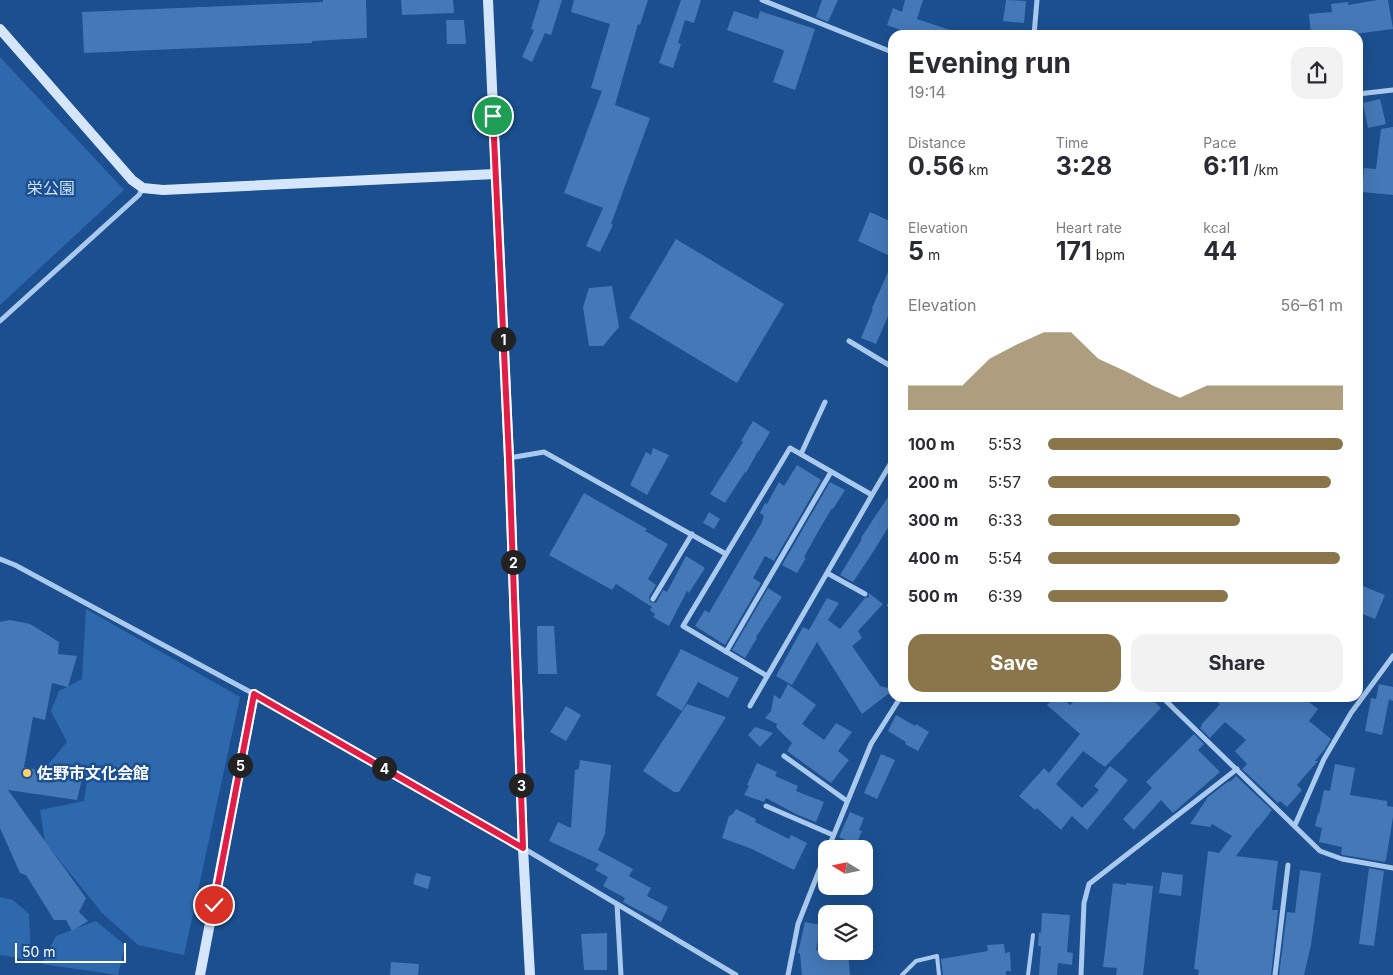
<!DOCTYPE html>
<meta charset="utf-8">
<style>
body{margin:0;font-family:Inter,"Noto Sans JP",sans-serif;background:#f2f2f3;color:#2b2b33;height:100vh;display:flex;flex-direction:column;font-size:19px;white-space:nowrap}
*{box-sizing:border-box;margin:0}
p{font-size:16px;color:#7c7c81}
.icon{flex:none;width:28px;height:28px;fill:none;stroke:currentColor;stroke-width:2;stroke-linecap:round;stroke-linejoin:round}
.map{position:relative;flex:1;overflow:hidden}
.panel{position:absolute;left:888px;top:30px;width:475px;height:672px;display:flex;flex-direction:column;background:#fff;border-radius:15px;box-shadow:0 5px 20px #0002}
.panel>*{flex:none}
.needle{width:32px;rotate:280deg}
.controls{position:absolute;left:818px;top:840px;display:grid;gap:10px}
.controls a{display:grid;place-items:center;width:55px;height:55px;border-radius:10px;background:#fff;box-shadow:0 5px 20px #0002;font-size:25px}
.scale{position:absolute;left:15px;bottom:12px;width:111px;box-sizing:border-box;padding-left:5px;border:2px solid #fff;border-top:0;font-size:14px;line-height:18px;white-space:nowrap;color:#fff;-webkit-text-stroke:4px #1b4f8f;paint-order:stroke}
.pin{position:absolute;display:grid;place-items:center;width:42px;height:42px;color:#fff;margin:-21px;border:2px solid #fff;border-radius:50%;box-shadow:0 1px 5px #0007}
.km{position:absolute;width:25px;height:25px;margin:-12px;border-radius:50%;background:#222;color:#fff;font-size:14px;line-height:25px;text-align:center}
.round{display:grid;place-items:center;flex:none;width:52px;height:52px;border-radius:15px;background:#f2f2f3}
.head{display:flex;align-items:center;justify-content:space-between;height:85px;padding:0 20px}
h1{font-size:28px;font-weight:700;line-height:38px}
.figures{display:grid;grid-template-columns:repeat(3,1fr);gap:8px;height:85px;padding:5px 20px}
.figures div{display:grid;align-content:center}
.figures b{font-size:25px;font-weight:700}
.figures small{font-size:14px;font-weight:400}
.figures p{font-size:14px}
.chart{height:140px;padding:10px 20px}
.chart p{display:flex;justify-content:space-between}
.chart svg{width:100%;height:90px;margin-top:5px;fill:#8a764a;opacity:.7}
.cta{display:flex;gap:10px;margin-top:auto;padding:10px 20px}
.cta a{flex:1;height:58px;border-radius:15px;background:#8a764a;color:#fff;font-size:20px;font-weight:700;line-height:58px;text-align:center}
.cta a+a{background:#f2f2f3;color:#2b2b33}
ul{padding:0 20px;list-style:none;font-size:16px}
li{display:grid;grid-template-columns:80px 60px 1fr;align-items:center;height:38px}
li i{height:12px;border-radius:6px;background:#8a764a}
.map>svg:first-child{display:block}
.green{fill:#2e69ad}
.building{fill:#4478b7}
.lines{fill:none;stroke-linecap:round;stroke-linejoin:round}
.lane{stroke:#a9c9ee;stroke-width:4}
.street{stroke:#a9c9ee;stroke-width:5}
.secondary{stroke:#d6e6fa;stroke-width:10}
.route-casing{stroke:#fff;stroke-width:10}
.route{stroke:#e11d48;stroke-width:6}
.poi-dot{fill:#ffd166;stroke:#1b4f8f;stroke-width:2}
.labels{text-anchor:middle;stroke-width:5;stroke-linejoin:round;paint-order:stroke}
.park-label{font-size:16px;fill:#cfe3fa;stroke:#1b4f8f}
.poi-label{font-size:16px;font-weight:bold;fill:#fff;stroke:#1b4f8f;text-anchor:start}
</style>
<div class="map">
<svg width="1393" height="975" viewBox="0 0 1393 975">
<rect width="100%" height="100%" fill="#1b4f8f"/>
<path class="green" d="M 0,57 L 124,190 L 0,305 Z
M 86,609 L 240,697 L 184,955 L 138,945 L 102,913 L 45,842 L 40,810 L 84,801 L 87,781 L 47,766 L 67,742 L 51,711 L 59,691 L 82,679 Z
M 0,897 L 13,900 L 29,914 L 31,953 L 29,960 L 0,955 Z
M 96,921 L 125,945 L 118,975 L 42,964 L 56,936 Z"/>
<path class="building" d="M 323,0 L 366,0 L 367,38 L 312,41 L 312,43 L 84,53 L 82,12 L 323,2 Z
M 401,0 L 453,0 L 454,13 L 402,15 Z
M 540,0 L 562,0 L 551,35 L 545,33 L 532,62 L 522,57 L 534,30 L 531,29 Z
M 574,0 L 648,0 L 640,25 L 638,24 L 615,105 L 650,118 L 611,224 L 613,225 L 600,252 L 586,246 L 603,208 L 564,193 L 602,91 L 591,88 L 610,24 L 571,12 Z
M 681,0 L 701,0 L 694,23 L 685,20 L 678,43 L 681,44 L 673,68 L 659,63 Z
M 822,0 L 838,0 L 828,22 L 816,17 Z
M 905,0 L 923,0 L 917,19 L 959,33 L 958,35 L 914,35 L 887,25 L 893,8 L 902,12 Z
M 1006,0 L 1026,1 L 1024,23 L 1003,21 Z
M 1377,0 L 1388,0 L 1393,29 L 1347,35 L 1311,35 L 1309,14 L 1332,12 L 1331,4 L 1348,2 L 1348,5 Z
M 734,11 L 758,19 L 760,11 L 815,29 L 795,90 L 773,82 L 784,51 L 783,50 L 727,30 Z
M 446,20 L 464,20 L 466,44 L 447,44 Z
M 1380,99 L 1386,124 L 1368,128 L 1363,103 Z
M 1393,127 L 1393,195 L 1362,192 L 1364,168 L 1376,169 L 1381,129 Z
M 870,212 L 892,222 L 892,257 L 858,241 Z
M 676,239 L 784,304 L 737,383 L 629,318 Z
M 892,263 L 892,307 L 876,344 L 861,338 L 873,309 L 872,308 Z
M 612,286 L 619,327 L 603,346 L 589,346 L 583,307 L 589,288 Z
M 753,421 L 770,432 L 759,451 L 758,451 L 746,473 L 745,472 L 725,503 L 710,494 L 743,442 L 741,441 Z
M 653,448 L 669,455 L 647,495 L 630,485 L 646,452 L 651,455 Z
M 797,465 L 821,480 L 774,561 L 765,556 L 753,578 L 761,583 L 725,645 L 695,626 L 705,610 L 709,613 L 761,524 L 764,516 L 760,513 L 765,503 L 767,504 L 779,482 L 784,486 Z
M 830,482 L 845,490 L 833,509 L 832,508 L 819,530 L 804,557 L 806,558 L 797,573 L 782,565 Z
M 892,491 L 892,528 L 889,526 L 875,549 L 853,582 L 840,575 L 862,539 L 861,538 L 874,518 Z
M 584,493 L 647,529 L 645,531 L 668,544 L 648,579 L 656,585 L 649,597 L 650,602 L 656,603 L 663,590 L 667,592 L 686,556 L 705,568 L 689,593 L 687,591 L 669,626 L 653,617 L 655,614 L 650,610 L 652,607 L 616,584 L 612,590 L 549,555 Z
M 709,512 L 720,519 L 714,529 L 703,523 Z
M 1358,584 L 1385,595 L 1375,619 L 1358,612 Z
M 768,588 L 782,597 L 756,637 L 757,638 L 745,658 L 732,650 Z
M 869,593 L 883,604 L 858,631 L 862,638 L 852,646 L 880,686 L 892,689 L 892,691 L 862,714 L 817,642 L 792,685 L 776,676 L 803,627 L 809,630 L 827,598 L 839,603 L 828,620 L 840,629 L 865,598 L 869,597 Z
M 10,620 L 30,624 L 59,642 L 58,654 L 77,656 L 68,687 L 52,683 L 45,720 L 33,717 L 24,767 L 82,779 L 77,800 L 8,790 L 86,898 L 79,912 L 88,921 L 72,931 L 66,920 L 54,920 L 26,875 L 20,873 L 0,828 L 0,622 Z
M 537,626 L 554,626 L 557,674 L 538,674 Z
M 681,649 L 739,678 L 728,698 L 698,682 L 682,711 L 656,695 Z
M 788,684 L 816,705 L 802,724 L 824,740 L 836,723 L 852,732 L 838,751 L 849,760 L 831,783 L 787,751 L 792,743 L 776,727 L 777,724 L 765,718 L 771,711 L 774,695 L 780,699 Z
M 1379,684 L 1393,687 L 1393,701 L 1389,699 L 1382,735 L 1365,731 L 1371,698 L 1376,699 Z
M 1054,698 L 1062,698 L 1070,705 L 1077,698 L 1151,698 L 1161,708 L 1105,767 L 1083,751 L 1056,784 L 1082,808 L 1099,790 L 1094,786 L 1110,766 L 1128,780 L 1087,830 L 1072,816 L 1061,830 L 1037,808 L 1035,810 L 1019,796 L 1044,768 L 1049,773 L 1080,734 L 1047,705 Z
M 1212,698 L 1304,698 L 1318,709 L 1309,721 L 1331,739 L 1325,749 L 1315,761 L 1318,761 L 1297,785 L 1302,790 L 1287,807 L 1280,801 L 1278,803 L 1242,769 L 1247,764 L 1235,751 L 1246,740 L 1225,722 L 1210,738 L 1200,728 L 1202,726 L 1201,725 L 1220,704 Z
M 687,704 L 726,717 L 679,792 L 674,792 L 643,771 Z
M 566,706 L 581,715 L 566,741 L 550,732 Z
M 896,715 L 915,726 L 916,724 L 929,732 L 918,751 L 905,744 L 906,742 L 888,731 Z
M 755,727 L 773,733 L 760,747 L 748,735 Z
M 1194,734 L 1204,744 L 1198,750 L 1220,772 L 1173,813 L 1161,800 L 1134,830 L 1123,819 L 1152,788 L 1146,782 Z
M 881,754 L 895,760 L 877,799 L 864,793 Z
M 580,760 L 611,765 L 605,834 L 598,850 L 633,869 L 629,876 L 651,888 L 647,896 L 668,907 L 661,922 L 623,902 L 625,898 L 603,886 L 608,877 L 595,870 L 599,864 L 549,841 L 558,822 L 571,828 L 575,770 L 579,769 Z
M 757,763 L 777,772 L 775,776 L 798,786 L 796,791 L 824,802 L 816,822 L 798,815 L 766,798 L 764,802 L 744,795 L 749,786 L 747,785 Z
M 1335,764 L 1355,768 L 1350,795 L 1387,801 L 1387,806 L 1393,807 L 1393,817 L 1386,860 L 1385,860 L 1385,862 L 1343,855 L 1341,854 L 1342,847 L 1319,842 L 1322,828 L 1315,826 L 1318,813 L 1319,814 L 1324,790 L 1330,791 Z
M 1236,776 L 1272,810 L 1258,828 L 1257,828 L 1236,856 L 1278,861 L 1272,910 L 1278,910 L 1271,975 L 1198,975 L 1199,970 L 1194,969 L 1208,851 L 1219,853 L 1232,836 L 1212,824 L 1210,827 L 1190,824 L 1208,797 L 1229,781 L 1230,782 Z
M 736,809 L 756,819 L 755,822 L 789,839 L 791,835 L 807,843 L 794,870 L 752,849 L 722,838 L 729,816 L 733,814 Z
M 850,812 L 864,818 L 859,830 L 862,831 L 856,845 L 839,837 Z
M 1369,868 L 1384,871 L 1374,946 L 1359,944 Z
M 1300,870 L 1321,873 L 1311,945 L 1304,975 L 1279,975 L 1287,912 L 1295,913 Z
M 1162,872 L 1183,875 L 1181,896 L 1159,893 Z
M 416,873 L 431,877 L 428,889 L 413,884 Z
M 1113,883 L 1126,885 L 1126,883 L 1153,886 L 1143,975 L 1116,975 L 1117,968 L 1103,967 Z
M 1042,913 L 1070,915 L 1067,952 L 1073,953 L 1072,965 L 1058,963 L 1057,975 L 1039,975 L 1041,946 L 1038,946 L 1039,932 L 1041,933 Z
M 805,922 L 821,925 L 816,950 L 826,949 L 826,951 L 848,951 L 850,975 L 802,975 L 800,954 L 798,953 Z
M 607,933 L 607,970 L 584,970 L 581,934 Z
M 1004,944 L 1005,953 L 1010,952 L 1011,971 L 1006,971 L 1006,975 L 943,975 L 941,959 L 988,951 L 987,945 Z
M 391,962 L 419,964 L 418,975 L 390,975 Z"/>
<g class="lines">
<path class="lane" d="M 902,975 L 916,961 L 937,956 L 939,975
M 1028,975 L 1033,935"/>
<path class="street" d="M 762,0 L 892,52
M 1034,35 L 1037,0
M 1358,94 L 1393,90
M 0,321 L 139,195 L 143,188
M 849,341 L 892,367
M 889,365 L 892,356
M 801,454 L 825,402
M 509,458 L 544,452 L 726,554
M 872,495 L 892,461
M 0,559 L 15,565 L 254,694 L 523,848 L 736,975
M 827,573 L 865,594
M 653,599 L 692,534
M 890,605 L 892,606
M 726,652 L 831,472
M 1163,698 L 1320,851 L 1342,859 L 1393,868
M 750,706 L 872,495 L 790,448 L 683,626 L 767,676
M 784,756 L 847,801
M 766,806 L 833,835
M 1295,825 L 1324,759 L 1351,713 L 1393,656
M 828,849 L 871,744 L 900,698
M 617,904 L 621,975
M 788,975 L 798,924 L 826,853
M 1081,975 L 1084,903 L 1089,884 L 1237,769
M 1275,975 L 1288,865"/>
<path class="secondary" d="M 488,0 L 509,458 L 523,848 L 530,975
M 0,29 L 132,180 L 143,188 L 163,190 L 495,174
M 200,975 L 254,694"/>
</g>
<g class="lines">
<g class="route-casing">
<path id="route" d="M 214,905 L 254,694 L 523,848 L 509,458 L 493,116"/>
</g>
<use href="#route" class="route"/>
</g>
<circle class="poi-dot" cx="27" cy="773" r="5"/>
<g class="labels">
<g class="park-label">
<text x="51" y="194">栄公園</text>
</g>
<g class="poi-label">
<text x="37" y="779">佐野市文化会館</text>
</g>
</g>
</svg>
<div class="controls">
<a><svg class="needle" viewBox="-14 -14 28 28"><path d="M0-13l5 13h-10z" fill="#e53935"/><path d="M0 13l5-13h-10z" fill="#7c7c81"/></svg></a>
<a><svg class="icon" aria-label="layers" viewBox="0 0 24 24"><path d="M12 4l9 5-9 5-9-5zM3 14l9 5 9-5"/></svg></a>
</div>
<div class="scale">50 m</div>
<div class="pin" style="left:493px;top:116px;background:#1e9e55"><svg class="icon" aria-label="arrive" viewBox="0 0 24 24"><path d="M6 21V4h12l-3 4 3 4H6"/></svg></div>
<div class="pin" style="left:214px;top:905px;background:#d93025"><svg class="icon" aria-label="check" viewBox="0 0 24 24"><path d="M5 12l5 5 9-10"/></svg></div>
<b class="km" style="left:503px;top:339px">1</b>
<b class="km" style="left:513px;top:562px">2</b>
<b class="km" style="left:521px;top:785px">3</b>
<b class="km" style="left:384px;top:768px">4</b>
<b class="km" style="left:240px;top:765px">5</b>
<section class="panel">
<div class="head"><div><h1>Evening run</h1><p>19:14</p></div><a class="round"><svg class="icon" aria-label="share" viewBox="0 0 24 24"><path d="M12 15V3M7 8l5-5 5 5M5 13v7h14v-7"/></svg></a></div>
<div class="figures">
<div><p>Distance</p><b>0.56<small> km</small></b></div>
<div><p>Time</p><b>3:28</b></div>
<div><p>Pace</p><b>6:11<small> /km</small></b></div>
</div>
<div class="figures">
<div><p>Elevation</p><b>5<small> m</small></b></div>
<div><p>Heart rate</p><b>171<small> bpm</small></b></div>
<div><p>kcal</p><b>44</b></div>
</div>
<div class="chart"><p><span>Elevation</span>56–61 m</p>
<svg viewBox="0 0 160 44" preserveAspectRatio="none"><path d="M0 44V32L10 32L20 32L30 19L40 12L50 6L60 6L70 19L80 25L90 32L100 38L110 32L120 32L130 32L140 32L150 32L160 32V44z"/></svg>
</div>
<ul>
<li><b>100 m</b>5:53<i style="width:100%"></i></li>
<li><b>200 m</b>5:57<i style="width:96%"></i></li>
<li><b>300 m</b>6:33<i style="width:65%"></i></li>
<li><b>400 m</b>5:54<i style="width:99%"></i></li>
<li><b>500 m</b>6:39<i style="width:61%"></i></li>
</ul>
<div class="cta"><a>Save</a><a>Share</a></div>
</section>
</div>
